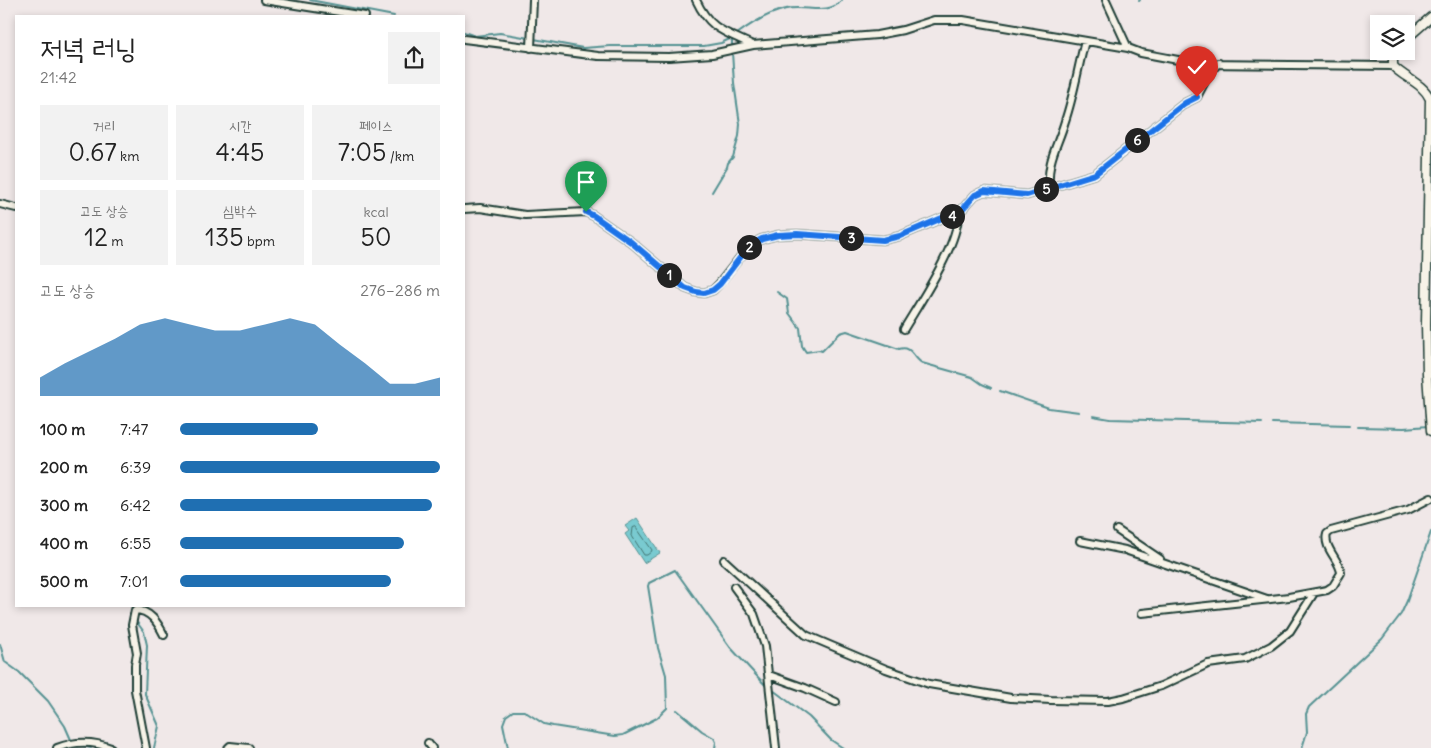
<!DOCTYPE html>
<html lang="ko">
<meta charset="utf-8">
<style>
body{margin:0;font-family:Delius,"Poor Story",sans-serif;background:#f2f2f2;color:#222;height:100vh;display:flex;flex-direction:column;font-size:19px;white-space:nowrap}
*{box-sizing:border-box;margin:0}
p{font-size:16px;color:#767676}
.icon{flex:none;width:28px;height:28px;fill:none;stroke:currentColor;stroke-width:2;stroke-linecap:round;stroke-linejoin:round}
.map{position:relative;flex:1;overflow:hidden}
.panel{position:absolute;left:15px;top:15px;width:450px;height:592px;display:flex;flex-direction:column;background:#fff;border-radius:0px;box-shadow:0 2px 8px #0003}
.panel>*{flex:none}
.controls{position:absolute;left:1370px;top:15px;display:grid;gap:10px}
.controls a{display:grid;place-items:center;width:45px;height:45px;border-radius:0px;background:#fff;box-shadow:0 2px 8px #0003;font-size:25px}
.pin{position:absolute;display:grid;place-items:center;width:42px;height:42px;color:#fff;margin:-51px -21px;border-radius:50% 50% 50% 0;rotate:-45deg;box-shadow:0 0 5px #0007}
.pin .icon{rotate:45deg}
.km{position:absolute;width:25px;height:25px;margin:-12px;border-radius:50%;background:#222;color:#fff;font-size:14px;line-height:25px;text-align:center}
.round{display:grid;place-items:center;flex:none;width:52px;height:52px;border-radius:0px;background:#f2f2f2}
.head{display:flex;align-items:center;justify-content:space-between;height:85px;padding:0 25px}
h1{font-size:28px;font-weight:600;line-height:38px}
.metrics{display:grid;grid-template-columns:repeat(3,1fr);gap:8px;height:85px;padding:5px 25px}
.metrics div{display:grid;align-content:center;border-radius:0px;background:#f2f2f2;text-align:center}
.metrics b{font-size:25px;font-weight:600}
.metrics small{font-size:14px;font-weight:400}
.metrics p{font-size:14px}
.chart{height:140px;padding:10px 25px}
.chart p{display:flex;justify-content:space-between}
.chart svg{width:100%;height:90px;margin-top:5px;fill:#1f6fb2;opacity:.7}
ul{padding:0 25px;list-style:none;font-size:16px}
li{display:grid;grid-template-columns:80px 60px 1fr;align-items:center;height:38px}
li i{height:12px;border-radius:6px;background:#1f6fb2}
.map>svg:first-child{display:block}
.water{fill:#79cad0;stroke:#559292}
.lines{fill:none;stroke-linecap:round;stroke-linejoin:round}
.shore{stroke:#437572;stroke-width:1}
.stream{stroke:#559292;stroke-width:2}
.minor-casing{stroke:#1f3d34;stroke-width:10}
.tertiary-casing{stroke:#1f3d34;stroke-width:11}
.minor{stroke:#f7f3e8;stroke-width:6}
.tertiary{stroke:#f7f3e8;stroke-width:8}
.route-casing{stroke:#fff;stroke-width:10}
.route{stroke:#1a73e8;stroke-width:6}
</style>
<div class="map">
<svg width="1431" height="748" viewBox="0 0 1431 748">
<rect width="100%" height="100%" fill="#f0e8e8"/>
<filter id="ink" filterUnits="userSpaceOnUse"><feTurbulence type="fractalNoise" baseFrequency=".02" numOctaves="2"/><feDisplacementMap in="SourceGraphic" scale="10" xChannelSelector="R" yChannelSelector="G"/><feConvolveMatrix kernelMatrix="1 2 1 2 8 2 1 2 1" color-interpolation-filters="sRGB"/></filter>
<g filter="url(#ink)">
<path class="water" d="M 637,518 L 660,553 L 644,563 L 625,534 L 629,531 L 625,526 Z"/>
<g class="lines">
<path class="shore" d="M 636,527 L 652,550 L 651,552 L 647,555 L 644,555 L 632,536 L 633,528 Z"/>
<path class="stream" d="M 310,0 L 394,16
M 1139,1 L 1140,0
M 464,32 L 475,36 L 500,33 L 529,38
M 737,34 C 752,23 768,13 786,9 C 805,4 827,17 842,0
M 534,39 L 583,48 L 610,46 L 704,46 L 721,43 L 732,38
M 732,46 L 732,38
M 712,192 L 727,167 L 728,163 L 733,157 L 739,136 L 740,124 L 734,83 L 732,52
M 777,292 L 787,299 L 789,313 L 800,328 L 802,346 L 806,352 L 819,350 L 822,351 L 840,333 L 847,331 L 899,349 C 912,345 913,358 922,363 L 972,377 L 982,384 L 991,388
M 1000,391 L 1049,408 L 1079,412
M 1093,416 L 1110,419 L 1262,423
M 1272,423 L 1349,425
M 1358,427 L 1404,428 L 1428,426
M 136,621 L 144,632 L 147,645 L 145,694 L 159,726 L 154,748
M 0,644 L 5,662 L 19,672 L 48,701 L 65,726 L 72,742
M 773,690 L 809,717 L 831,740 L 843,748
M 677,710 L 702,731 L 714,738 L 716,742 L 715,748
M 81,746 L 91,748
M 508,748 L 503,724 L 506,716 L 513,711 L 524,711 L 544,724 L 553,726 L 615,736 L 623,735 L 657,718 L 667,708 L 666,675 L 658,648 L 648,586 L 649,583 L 675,570 L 730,647 L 767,687
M 1302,748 L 1307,732 L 1306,714 L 1309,707 L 1382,639 L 1401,614 L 1407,601 L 1431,532"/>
<g class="minor-casing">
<path id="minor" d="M 264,0 L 365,16
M 696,0 C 710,30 725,32 753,45
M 1106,0 L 1128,48
M 464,39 L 598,56 L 669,57 L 712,54 L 753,45 L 877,35 L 903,30 L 934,20 L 963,20 L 1128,48 L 1141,53 L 1199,64 L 1393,66
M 531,48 L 533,0
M 1049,189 C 1047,159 1057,148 1065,121 C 1074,95 1078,67 1085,41
M 0,204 L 16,208
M 464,209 L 480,208 L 525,215 L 586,212 L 594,216 L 631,242 L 685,288 L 696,292 L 704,293 L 713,290 L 719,284 L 749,246 L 762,239 L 778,235 L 797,234 L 883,240 L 900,236 L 942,218 L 958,214 L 975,195 L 984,191 L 1027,195 L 1095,174 L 1185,103 L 1197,97 L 1210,72 L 1219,63
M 904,329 C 920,302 959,244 958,214
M 1117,530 L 1160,559
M 1080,541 L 1125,550 L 1267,599
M 724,560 L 806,635 L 886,669 L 929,684 L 1011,698 L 1051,700 L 1108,701 L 1123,698 L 1161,686 L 1208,664 L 1245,659 L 1271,646 L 1290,631 L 1314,593
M 734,587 L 754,614 L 765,646 L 776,748
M 1142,613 L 1289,597 L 1327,590 L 1333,586 L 1341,573 C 1340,560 1323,548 1327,534 L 1331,531 L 1408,510 L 1431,498
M 769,675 L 805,688 L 836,702
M 428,743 L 432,748
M 57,748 C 75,741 93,741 111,748
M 146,748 L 135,690 L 135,665 L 137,653 L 132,625 L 135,610 C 150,610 158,623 164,635
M 228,748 L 230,746 L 249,748"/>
</g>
<g class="tertiary-casing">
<path id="tertiary" d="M 1406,39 L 1431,17
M 1393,51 L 1393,66 C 1404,78 1423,83 1430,99 L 1426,324 L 1427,374 L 1431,431"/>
</g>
<use href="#minor" class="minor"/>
<use href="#tertiary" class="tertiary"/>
</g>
</g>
<g class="lines" filter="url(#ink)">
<g class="route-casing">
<path id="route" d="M 586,212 L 594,216 L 631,242 L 685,288 L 696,292 L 704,293 L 713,290 L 720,284 L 749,246 L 762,239 L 778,235 L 797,234 L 883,240 L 900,236 L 942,218 L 958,214 L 975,195 L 984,191 L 1027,195 L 1095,174 L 1185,103 L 1197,97"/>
</g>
<use href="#route" class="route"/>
</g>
</svg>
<div class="controls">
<a><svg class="icon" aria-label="layers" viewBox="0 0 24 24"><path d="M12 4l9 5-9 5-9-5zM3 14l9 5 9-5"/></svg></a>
</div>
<div class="pin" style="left:586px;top:212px;background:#1e9e55"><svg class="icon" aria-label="arrive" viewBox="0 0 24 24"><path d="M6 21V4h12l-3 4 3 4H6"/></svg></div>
<div class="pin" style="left:1197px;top:97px;background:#d93025"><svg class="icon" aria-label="check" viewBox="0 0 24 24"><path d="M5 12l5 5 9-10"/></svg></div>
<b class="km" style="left:669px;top:275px">1</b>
<b class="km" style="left:749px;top:247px">2</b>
<b class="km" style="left:851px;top:238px">3</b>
<b class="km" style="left:952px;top:216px">4</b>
<b class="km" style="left:1046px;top:189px">5</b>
<b class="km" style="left:1137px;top:140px">6</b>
<section class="panel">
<div class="head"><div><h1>저녁 러닝</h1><p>21:42</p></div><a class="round"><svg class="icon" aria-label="share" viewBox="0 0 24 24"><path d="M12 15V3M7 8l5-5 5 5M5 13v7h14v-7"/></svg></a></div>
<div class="metrics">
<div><p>거리</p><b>0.67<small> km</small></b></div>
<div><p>시간</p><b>4:45</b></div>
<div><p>페이스</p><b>7:05<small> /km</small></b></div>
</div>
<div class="metrics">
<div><p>고도 상승</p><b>12<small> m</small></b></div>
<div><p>심박수</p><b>135<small> bpm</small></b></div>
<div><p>kcal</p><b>50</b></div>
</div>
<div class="chart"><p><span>고도 상승</span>276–286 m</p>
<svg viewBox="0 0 160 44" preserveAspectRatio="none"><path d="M0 44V35L10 28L20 22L30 16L40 9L50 6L60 9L70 12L80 12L90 9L100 6L110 9L120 19L130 28L140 38L150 38L160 35V44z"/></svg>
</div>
<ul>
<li><b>100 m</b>7:47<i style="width:53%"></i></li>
<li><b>200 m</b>6:39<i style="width:100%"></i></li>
<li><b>300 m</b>6:42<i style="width:97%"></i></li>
<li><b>400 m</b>6:55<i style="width:86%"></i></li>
<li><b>500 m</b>7:01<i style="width:81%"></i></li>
</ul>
</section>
</div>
